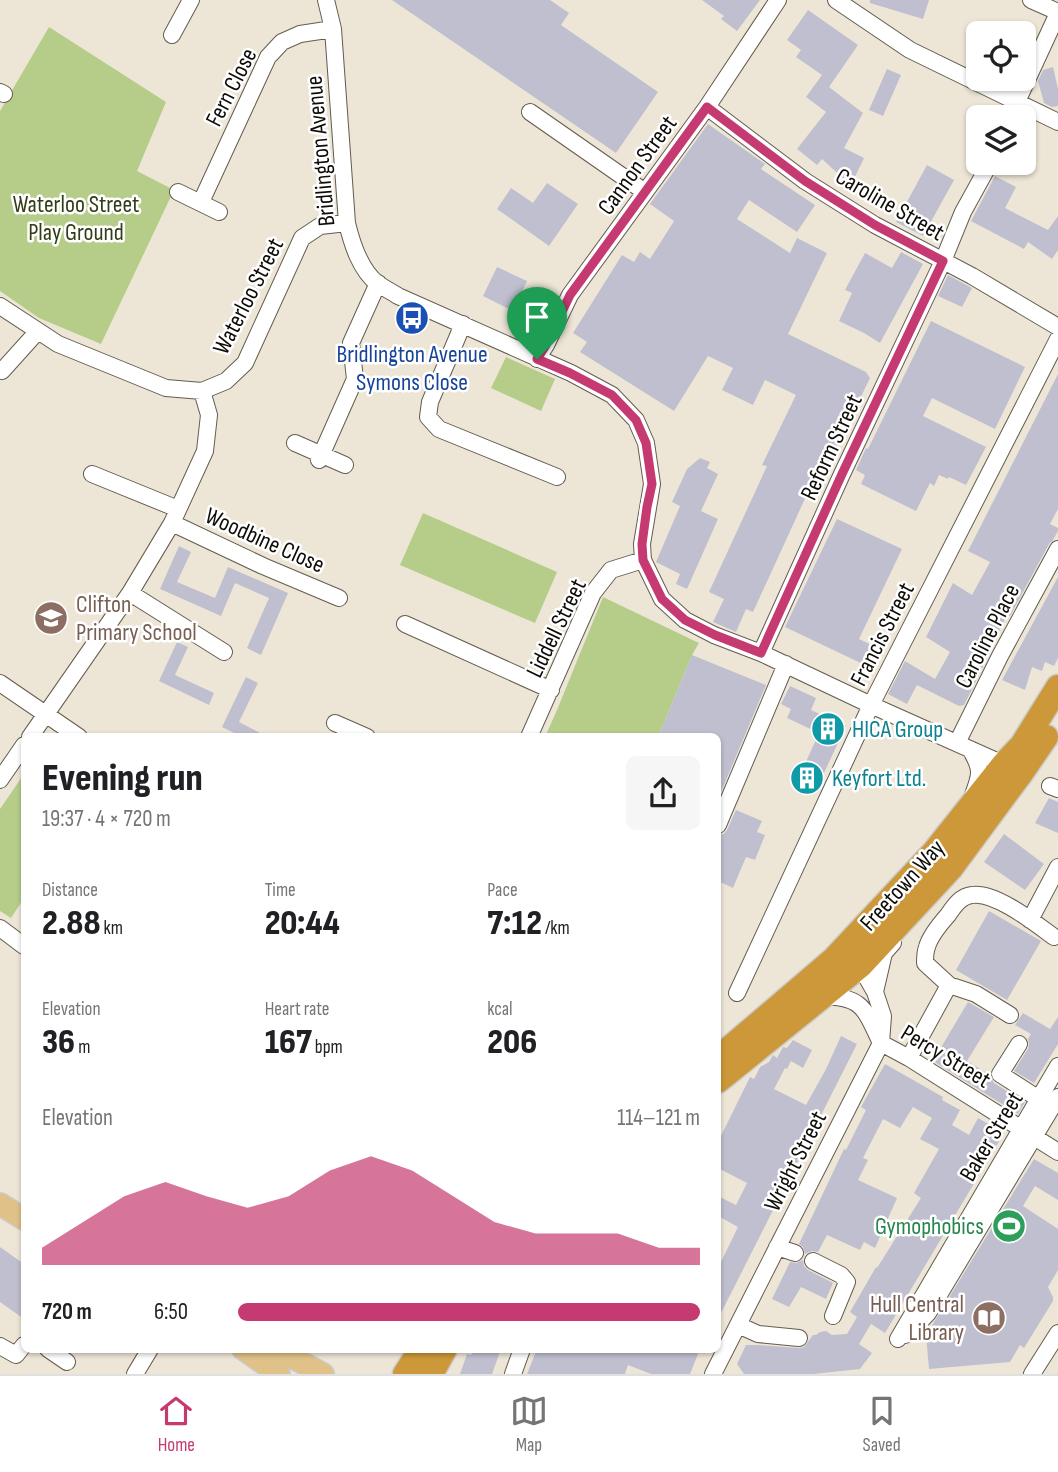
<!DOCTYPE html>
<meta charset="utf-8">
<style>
body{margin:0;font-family:"Sofia Sans Condensed",sans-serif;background:#f6f6f6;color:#202124;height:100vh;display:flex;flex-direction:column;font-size:26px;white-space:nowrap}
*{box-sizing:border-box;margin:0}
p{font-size:23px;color:#757577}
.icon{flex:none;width:38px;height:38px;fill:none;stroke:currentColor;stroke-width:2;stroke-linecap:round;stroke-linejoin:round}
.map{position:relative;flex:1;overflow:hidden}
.panel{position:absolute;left:21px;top:733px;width:700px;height:620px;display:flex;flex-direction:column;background:#fff;border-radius:10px;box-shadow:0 2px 5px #0004}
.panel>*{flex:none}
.buttons{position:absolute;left:966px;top:21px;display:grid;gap:14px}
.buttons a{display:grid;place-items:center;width:70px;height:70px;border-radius:10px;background:#fff;box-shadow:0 2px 5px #0004;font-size:35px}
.pin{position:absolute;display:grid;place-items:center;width:60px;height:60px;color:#fff;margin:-72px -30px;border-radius:50% 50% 50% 0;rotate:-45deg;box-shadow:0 0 7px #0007}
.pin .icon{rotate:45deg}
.round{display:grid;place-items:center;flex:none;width:74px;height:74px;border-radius:10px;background:#f6f6f6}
.headline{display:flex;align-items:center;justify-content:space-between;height:119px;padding:0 21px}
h1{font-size:38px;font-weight:800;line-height:52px}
.metrics{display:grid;grid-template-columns:repeat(3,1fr);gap:10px;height:119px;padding:7px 21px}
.metrics div{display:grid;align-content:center}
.metrics b{font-size:35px;font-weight:800}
.metrics small{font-size:19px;font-weight:400}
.metrics p{font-size:19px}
.chart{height:196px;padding:14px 21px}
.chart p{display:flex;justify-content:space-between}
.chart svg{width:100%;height:126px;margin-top:7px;fill:#c53a70;opacity:.7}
ul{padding:0 21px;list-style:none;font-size:23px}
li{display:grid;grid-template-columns:112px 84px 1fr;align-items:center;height:52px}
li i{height:18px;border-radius:9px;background:#c53a70}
.dock{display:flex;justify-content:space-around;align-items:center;height:98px;border-top:2px solid #e0e0e0;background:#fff;font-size:19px;color:#757577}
.dock a{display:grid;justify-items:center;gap:4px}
.dock .current{color:#c53a70}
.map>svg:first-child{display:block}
.green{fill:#b6cd8a}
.building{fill:#c0bfcf}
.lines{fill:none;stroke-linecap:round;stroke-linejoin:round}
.minor-casing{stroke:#635c4f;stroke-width:18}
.major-casing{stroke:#cacac8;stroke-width:24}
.highway-casing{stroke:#cacac8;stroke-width:27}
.minor{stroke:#fff;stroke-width:16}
.major{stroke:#e0c188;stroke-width:21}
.highway{stroke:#cc9839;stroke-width:24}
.route-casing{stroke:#fff;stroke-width:14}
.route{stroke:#c53a70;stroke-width:9}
.labels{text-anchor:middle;stroke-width:5;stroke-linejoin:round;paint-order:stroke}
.street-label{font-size:24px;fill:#0e0c07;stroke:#fff}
.park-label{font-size:24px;fill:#313d15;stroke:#fff}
.transit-label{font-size:24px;fill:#164399;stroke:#fff}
.education-label{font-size:24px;fill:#785e54;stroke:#fff;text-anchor:start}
.culture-label{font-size:24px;fill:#0d838f;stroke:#fff;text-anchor:start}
.leisure-label{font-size:24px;fill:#27864d;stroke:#fff;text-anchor:end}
</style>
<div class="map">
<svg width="1058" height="1374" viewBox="0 0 1058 1374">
<rect width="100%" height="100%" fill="#ede6d7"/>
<path class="green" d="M 49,27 L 166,102 L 137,171 L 174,190 L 101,344 L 39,318 L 0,291 L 0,111 Z
M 506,357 L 555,379 L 541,411 L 491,388 Z
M 423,513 L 557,572 L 535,623 L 400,565 Z
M 603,597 L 699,643 L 692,655 L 658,737 L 545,737 L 557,710 Z
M 24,774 L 24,898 L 11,918 L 0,911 L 0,809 Z"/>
<path class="building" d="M 392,0 L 550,0 L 569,13 L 561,25 L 658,92 L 616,153 Z
M 702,0 L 760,0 L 737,31 L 721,19 L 724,16 Z
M 870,0 L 929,0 L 923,19 L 870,3 Z
M 808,10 L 858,45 L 829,87 L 863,113 L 844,148 L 864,158 L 852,183 L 844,179 L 822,159 L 817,165 L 797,149 L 826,112 L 806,97 L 822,75 L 796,57 L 801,50 L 787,40 Z
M 1053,67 L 1058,89 L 1058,106 L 1052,107 L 1044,103 L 1038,81 L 1043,70 Z
M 887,69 L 901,75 L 883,116 L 869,110 Z
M 708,124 L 765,164 L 761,169 L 815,205 L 797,232 L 749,200 L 737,219 L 790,253 L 797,238 L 827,253 L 788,334 L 866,372 L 870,378 L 826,469 L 820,466 L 753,612 L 746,609 L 736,632 L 713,622 L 724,599 L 709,592 L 767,466 L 762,465 L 796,395 L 765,380 L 753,405 L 722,390 L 733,368 L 708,356 L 674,411 L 580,352 L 587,342 L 573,333 L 622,255 L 634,262 L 640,252 L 650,259 L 674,221 L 650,204 Z
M 927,165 L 954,180 L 923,236 L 896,222 Z
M 995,176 L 1016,187 L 1005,208 L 1048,230 L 1058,216 L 1058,250 L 1052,259 L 1028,242 L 1024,249 L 971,221 Z
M 547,183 L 578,204 L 549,246 L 497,209 L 511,188 L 533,203 Z
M 901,252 L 923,264 L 880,343 L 864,333 L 839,321 L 852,293 L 845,290 L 865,253 L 892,268 Z
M 497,267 L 527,281 L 513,311 L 483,296 Z
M 948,275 L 972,288 L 962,307 L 938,296 Z
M 931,321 L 1025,367 L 995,429 L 932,398 L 923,416 L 986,447 L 966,485 L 949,477 L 948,479 L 939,475 L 934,486 L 930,483 L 916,511 L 861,484 L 865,475 L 856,470 L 866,448 L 868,449 Z
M 1058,374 L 1058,509 L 1050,524 L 1058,528 L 1058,531 L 1053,540 L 1049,544 L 1010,616 L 1007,615 L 983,663 L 983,667 L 964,705 L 959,706 L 917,685 L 907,704 L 888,694 L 905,661 L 935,679 L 950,652 L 926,637 L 953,583 L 972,595 L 990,562 L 968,551 Z
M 700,458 L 710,462 L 707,468 L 718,474 L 701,511 L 718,519 L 687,589 L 676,584 L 680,574 L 656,562 L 680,506 L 672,502 L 687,469 Z
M 837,519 L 902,549 L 859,639 L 880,649 L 873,665 L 869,667 L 785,627 Z
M 179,546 L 191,552 L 177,582 L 215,598 L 228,567 L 288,593 L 261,655 L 247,648 L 269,598 L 235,583 L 221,616 L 160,589 Z
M 1058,577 L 1058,658 L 1054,666 L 1045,662 L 1042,671 L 1032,667 L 1025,690 L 1002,680 Z
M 177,642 L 188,647 L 175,675 L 214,693 L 209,705 L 159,681 Z
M 692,655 L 766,685 L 718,799 L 718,737 L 658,737 Z
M 246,677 L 258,683 L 239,722 L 268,737 L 242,737 L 222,727 Z
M 790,686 L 816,698 L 811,710 L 846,726 L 815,792 L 791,781 L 799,763 L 804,766 L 819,733 L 787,718 L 791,709 L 781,704 Z
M 1049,798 L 1058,802 L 1058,833 L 1035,823 Z
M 736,810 L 762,821 L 757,832 L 765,835 L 755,860 L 746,857 L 733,888 L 718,881 L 718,835 L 724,834 L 727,830 Z
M 1004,834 L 1044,864 L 1025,890 L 984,862 Z
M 989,911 L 1041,941 L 1007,1000 L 956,970 Z
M 968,1002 L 994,1017 L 967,1061 L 990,1075 L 994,1083 L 1025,1102 L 1018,1114 L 933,1061 Z
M 1023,1013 L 1050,1029 L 1058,1017 L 1058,1044 L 1034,1083 L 1014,1071 L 1028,1049 L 1029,1044 L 1028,1039 L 1031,1034 L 1015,1025 Z
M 841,1036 L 857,1044 L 718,1319 L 718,1268 L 738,1227 L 718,1216 L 718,1196 L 736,1205 L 747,1183 L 718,1168 L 718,1142 L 750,1077 L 754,1079 L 760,1067 L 769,1062 L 773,1055 L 777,1058 L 783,1047 L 787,1048 L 793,1040 L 812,1050 L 803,1068 L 791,1061 L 787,1069 L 785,1068 L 774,1089 L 806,1105 L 826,1069 Z
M 885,1064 L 943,1097 L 942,1100 L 960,1110 L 952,1125 L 969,1135 L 978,1118 L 1004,1133 L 885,1333 L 871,1324 L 859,1344 L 872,1353 L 860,1369 L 813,1374 L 744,1374 L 737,1364 L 746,1345 L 758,1345 L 799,1348 L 804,1347 L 813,1335 L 816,1335 L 820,1332 L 826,1331 L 832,1335 L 847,1334 L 857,1317 L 850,1312 L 876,1267 L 877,1268 L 921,1198 L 914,1193 L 939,1149 L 920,1139 L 932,1118 L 913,1107 L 900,1128 L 883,1119 L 863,1158 L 868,1160 L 858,1180 L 897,1198 L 875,1248 L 864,1242 L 860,1250 L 827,1235 L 818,1252 L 812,1251 L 805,1254 L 803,1247 L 799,1244 L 844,1149 L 846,1150 L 866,1110 L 861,1107 Z
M 1034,1159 L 1058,1173 L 1058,1200 L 1035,1186 L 1023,1206 L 1058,1229 L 1058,1270 L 1048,1287 L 1053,1297 L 1053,1301 L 1024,1348 L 1020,1345 L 1010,1362 L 929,1369 L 926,1335 Z
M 0,1247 L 24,1264 L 24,1319 L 0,1302 Z
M 803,1260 L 804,1266 L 808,1270 L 833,1283 L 826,1299 L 801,1287 L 789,1307 L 772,1299 L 790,1262 L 796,1263 Z
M 474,1349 L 501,1349 L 492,1374 L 460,1374 L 467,1354 L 471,1355 Z
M 537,1349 L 700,1349 L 690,1374 L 651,1374 L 628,1365 L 625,1374 L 527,1374 Z"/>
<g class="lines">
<g class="minor-casing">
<path id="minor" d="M 326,0 L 333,29 L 347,223 C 352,244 360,270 378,284 C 384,288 392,292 398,296 L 571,373 L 612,395 L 636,420 L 646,443 L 652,484 L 642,544 L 643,560 L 662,599 L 685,620 L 714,635 L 761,653 L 871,705 L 1010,767
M 836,0 L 910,50 L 1058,122
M 1031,0 L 1058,12
M 172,35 L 191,0
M 0,92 L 4,94
M 707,107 L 805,181 L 875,225 L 972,276 L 1058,327
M 530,112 L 645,192
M 1010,117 L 1058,13
M 178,192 L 219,212
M 201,202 L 268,57 L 282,42 L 300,34 L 333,29
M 0,306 L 58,344 L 166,388 L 202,391 L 226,381 L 245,363 L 302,238 L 320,226 L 347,223
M 463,324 L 430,402 L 428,417 L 439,429 L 557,477
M 537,359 L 546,345 L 570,295 L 707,107 L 778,0
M 0,370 L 2,371 L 38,331
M 295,443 L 345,465
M 319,460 L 355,379 L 351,343 L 378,283
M 92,474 L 178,509
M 172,523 L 263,566 L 339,598
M 130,593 L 224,652
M 405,624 L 551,690
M 761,653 L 842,474 L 943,261 L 963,212 L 990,163
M 0,683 L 79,737
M 335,723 L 367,737
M 30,737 L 130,593 L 172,523 L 205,451 L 209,415 L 202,391
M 529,737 L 593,593 L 611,570 L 643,560
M 957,743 L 1000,656 L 1058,549
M 970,749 C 982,769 981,774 973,795
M 0,780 L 24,745
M 1050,786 L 1058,789
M 718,825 L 786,664
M 1030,920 L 1058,867
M 0,928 L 24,946
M 949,985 L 976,994 L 1010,1015
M 875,992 L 884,953 L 893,943
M 737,993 L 871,705 L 1058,339
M 822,996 C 862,997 864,1007 880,1041
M 881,1043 L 909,1058 L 1058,1152
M 1019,1044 L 1000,1074 L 1039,1099
M 909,1058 L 949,985 L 925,963 C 925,958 925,952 927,947 C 930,936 940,924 948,915 C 954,906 961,896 972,895 C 995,891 1036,924 1054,937
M 777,1247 L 795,1253
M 813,1261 L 841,1275 L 847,1282 L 833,1316
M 738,1325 L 758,1334 L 799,1338
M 905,1335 L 912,1330 L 928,1313 L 1058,1097
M 898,1339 L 1058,1066
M 0,1346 L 16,1355 L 24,1345
M 48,1349 L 67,1362
M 135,1374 L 150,1349
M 513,1374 L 522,1349
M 713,1374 L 881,1043 L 883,1016 L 875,992 L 860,966 L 851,963
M 1032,1374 L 1058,1333"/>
</g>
<g class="major-casing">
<path id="major" d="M 0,1204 L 24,1219
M 243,1349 L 279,1374
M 277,1349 L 323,1374"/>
</g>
<g class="highway-casing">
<path id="highway" d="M 718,1058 L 834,959 L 934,852 L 1004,764 L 1022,745 L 1058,687
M 718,1081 L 860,966 L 951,868 L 1022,772 L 1046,737
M 405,1374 L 421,1349
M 431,1374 L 445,1349"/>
</g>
<use href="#minor" class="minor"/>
<use href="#major" class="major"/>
<use href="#highway" class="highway"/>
</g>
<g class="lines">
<g class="route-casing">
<path id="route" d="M 707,107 L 805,181 L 875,225 L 943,261 L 842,474 L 761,653 L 715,635 L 685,620 L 662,599 L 643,560 L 642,544 L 647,507 L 652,484 L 646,443 L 636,420 L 612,395 L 570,373 L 537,359 L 546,345 L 570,295 Z"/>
</g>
<use href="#route" class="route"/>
</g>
<defs>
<g id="bus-disc" transform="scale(1.75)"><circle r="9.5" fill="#1a4fb4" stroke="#fff"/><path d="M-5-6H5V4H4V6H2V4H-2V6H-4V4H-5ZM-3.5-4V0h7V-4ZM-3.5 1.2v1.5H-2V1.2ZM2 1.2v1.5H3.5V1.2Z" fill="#fff"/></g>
<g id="school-disc" transform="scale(1.75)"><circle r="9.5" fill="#8d6e63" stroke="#fff"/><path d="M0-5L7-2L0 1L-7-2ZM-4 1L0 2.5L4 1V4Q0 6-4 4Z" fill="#fff"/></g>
<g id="building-disc" transform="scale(1.75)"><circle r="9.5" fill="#0f9aa8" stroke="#fff"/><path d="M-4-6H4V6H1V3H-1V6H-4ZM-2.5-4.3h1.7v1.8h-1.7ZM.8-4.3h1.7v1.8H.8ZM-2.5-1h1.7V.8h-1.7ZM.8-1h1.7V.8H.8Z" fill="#fff"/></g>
<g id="stadium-disc" transform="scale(1.75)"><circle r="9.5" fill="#2e9e5b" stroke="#fff"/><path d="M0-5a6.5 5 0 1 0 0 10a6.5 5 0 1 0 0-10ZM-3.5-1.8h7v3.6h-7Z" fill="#fff"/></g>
<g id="library-disc" transform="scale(1.75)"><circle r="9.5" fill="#8d6e63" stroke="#fff"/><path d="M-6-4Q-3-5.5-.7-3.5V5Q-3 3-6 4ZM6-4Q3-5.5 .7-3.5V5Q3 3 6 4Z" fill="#fff"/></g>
</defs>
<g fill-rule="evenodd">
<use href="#bus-disc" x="412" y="318"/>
<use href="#school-disc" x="51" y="618"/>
<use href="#building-disc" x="828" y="729"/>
<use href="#building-disc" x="807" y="778"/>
<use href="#stadium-disc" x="1009" y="1226"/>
<use href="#library-disc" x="989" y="1318"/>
</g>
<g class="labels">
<g class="street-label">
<text transform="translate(231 87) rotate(-63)" y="8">Fern Close</text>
<text transform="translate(320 151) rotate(-95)" y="8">Bridlington Avenue</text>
<text transform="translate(637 165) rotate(-54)" y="8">Cannon Street</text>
<text transform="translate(890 204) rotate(30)" y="8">Caroline Street</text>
<text transform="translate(248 296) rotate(-63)" y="8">Waterloo Street</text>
<text transform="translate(831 447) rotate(-65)" y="8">Reform Street</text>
<text transform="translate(265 540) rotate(24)" y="8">Woodbine Close</text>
<text transform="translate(556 628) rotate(-64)" y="8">Liddell Street</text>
<text transform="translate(882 634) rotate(-63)" y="8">Francis Street</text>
<text transform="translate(987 636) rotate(-63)" y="8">Caroline Place</text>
<text transform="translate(902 885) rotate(-48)" y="8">Freetown Way</text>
<text transform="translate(946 1056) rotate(31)" y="8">Percy Street</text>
<text transform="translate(991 1136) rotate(-59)" y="8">Baker Street</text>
<text transform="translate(795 1161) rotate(-63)" y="8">Wright Street</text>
</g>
<g class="park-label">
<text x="76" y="212">Waterloo Street<tspan x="76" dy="28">Play Ground</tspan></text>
</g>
<g class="transit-label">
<text x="412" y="362">Bridlington Avenue<tspan x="412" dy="28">Symons Close</tspan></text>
</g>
<g class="education-label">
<text x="76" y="612">Clifton<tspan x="76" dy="28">Primary School</tspan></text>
<text x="964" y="1312" text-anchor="end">Hull Central<tspan x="964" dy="28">Library</tspan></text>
</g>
<g class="culture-label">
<text x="852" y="737">HICA Group</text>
<text x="832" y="786">Keyfort Ltd.</text>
</g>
<g class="leisure-label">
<text x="984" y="1234">Gymophobics</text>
</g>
</g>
</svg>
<div class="buttons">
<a><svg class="icon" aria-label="locate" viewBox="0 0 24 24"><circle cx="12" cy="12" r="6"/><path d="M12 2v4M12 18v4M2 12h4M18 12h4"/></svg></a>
<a><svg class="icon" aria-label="layers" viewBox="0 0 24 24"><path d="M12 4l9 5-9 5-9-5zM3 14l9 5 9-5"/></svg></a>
</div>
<div class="pin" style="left:537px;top:359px;background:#1e9e55"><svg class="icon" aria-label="arrive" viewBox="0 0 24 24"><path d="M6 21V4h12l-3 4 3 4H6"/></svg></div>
<section class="panel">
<div class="headline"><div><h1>Evening run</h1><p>19:37 · 4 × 720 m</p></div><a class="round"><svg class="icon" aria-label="share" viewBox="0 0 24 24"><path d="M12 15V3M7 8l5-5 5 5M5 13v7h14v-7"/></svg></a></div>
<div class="metrics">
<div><p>Distance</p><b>2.88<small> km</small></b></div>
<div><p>Time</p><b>20:44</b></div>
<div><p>Pace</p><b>7:12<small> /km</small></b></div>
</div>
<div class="metrics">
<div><p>Elevation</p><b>36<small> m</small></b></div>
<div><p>Heart rate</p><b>167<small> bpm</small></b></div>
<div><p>kcal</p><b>206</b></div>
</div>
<div class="chart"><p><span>Elevation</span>114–121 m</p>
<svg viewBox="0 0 160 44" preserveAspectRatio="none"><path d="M0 44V38L10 29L20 20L30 15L40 20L50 24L60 20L70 11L80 6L90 11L100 20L110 29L120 33L130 33L140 33L150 38L160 38V44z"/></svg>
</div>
<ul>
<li><b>720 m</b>6:50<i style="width:100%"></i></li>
</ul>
</section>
</div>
<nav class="dock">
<a class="current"><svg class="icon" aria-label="home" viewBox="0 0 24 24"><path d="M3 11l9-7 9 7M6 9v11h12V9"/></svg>Home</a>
<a><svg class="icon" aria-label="map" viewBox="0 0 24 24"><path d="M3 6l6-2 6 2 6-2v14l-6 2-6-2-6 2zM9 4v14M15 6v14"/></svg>Map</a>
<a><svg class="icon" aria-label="saved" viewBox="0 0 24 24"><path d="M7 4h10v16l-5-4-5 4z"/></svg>Saved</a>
</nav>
